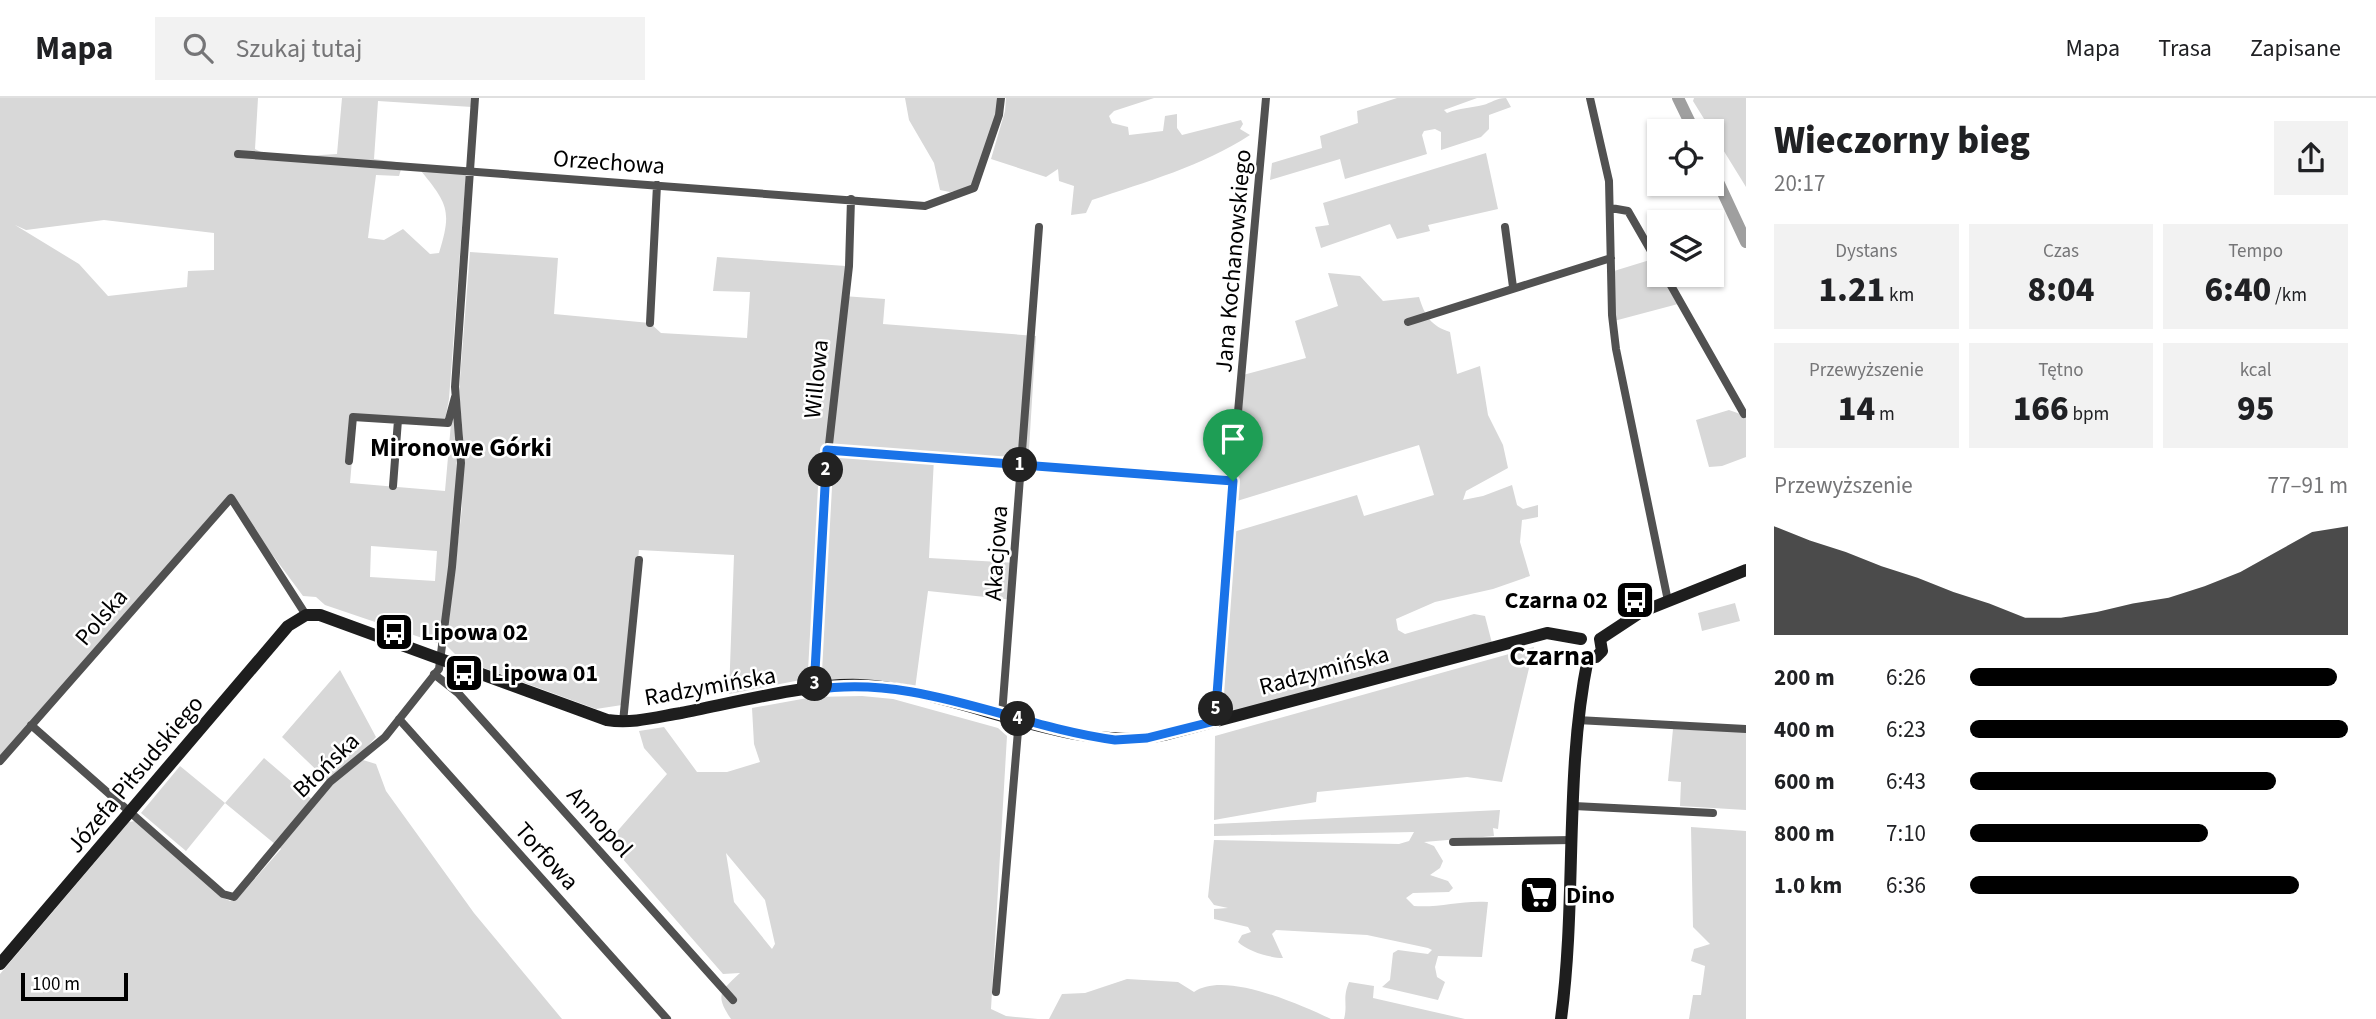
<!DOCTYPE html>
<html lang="pl">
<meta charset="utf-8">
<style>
body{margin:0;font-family:"Source Sans 3",sans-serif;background:#f2f2f2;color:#202124;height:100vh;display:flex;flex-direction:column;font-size:26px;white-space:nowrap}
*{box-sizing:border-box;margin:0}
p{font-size:23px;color:#757577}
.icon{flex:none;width:38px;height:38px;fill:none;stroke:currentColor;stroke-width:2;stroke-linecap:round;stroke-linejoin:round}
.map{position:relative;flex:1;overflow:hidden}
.sheet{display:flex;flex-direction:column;background:#fff;width:630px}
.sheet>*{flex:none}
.buttons{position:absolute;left:1647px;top:21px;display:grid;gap:14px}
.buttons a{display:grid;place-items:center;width:77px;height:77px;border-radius:0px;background:#fff;box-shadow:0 2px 5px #0004;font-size:35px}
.scale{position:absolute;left:21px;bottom:18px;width:107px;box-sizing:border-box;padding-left:7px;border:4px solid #000;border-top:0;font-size:19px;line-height:24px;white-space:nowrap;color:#000;-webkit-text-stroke:5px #fff;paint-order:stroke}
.pin{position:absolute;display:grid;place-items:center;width:60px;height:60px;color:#fff;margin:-72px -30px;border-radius:50% 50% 50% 0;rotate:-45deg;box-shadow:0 0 7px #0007}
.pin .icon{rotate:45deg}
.km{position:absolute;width:35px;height:35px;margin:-18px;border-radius:50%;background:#222;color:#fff;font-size:19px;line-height:35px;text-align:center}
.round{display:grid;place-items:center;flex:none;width:74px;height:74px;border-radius:0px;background:#f2f2f2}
.overview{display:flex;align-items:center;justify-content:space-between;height:119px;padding:0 28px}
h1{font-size:38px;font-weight:800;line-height:52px}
.figures{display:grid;grid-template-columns:repeat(3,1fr);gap:10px;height:119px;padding:7px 28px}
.figures div{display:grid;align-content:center;border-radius:0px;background:#f2f2f2;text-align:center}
.figures b{font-size:35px;font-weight:800}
.figures small{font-size:19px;font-weight:400}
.figures p{font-size:19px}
.chart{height:196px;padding:14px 28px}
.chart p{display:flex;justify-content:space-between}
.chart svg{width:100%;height:126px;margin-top:7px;fill:#000;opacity:.7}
ul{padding:0 28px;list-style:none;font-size:23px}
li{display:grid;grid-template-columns:112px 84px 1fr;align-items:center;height:52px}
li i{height:18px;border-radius:9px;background:#000}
header{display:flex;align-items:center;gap:42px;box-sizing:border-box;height:98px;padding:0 35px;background:#fff;border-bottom:2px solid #e0e0e0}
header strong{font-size:33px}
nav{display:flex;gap:38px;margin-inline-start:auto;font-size:24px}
.search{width:490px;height:63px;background:#f2f2f2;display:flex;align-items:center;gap:18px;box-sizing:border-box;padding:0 24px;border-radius:0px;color:#757577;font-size:26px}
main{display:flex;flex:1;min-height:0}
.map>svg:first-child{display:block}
.green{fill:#d8d8d8;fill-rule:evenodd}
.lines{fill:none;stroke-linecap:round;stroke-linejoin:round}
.river{stroke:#9f9f9f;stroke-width:12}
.street{stroke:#515151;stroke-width:8}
.secondary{stroke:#1e1e1e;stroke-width:12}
.route-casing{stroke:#fff;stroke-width:14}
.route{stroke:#1a73e8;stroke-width:9}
.labels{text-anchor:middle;stroke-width:5;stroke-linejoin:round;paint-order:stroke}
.street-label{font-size:24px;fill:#000;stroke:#fff}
.poi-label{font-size:24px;font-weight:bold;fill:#000;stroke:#fff;text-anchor:start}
.neighbourhood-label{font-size:26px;font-weight:bold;fill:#000;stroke:#fff}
.quarter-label{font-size:28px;font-weight:bold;fill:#000;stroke:#fff}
</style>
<header>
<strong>Mapa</strong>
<div class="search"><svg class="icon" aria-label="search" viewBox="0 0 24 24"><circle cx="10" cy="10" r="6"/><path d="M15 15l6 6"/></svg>Szukaj tutaj</div>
<nav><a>Mapa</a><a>Trasa</a><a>Zapisane</a></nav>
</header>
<main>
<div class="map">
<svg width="1746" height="921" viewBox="0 0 1746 921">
<rect width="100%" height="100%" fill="#fff"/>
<path class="green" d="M 0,0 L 258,0 L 255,51 L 273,60 L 337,56 L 342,0 L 473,0 L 472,9 L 378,3 L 374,61 L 403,65 L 399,78 L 376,77 L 368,140 L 384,142 L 403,131 L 430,156 L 439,155 C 452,113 448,106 421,73 L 466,76 L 449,301 L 445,322 L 356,316 L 350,385 L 445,393 L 452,314 L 456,312 L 457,392 L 441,539 L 437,545 L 325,507 L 316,499 L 303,498 L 231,401 L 0,664 ZM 104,122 L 214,135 L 214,172 L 188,173 L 187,189 L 108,198 L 79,166 L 15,127 L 26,132 ZM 371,448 L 437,453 L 435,483 L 370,479 Z
M 905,0 L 999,0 L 1000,12 L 972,89 L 950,94 L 940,92 L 934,65 L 909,22 Z
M 1006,0 L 1154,0 L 1114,13 L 1109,18 L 1112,25 L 1128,29 L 1129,37 L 1163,33 L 1165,18 L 1177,16 L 1177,30 L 1182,37 L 1241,22 L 1243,26 L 1240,31 L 1250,37 C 1202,68 1146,84 1092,102 L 1086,115 L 1071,117 L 1074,88 L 1059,83 L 1058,71 L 1046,79 L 991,61 L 1005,13 Z
M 1397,0 L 1477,0 L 1444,12 L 1447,15 C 1460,10 1471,10 1483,7 C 1491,5 1496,0 1506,0 L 1511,9 L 1489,17 L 1489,31 L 1481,39 L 1441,52 L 1441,34 L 1435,31 L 1424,33 L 1422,37 L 1427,56 L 1345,81 L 1340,61 L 1270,82 L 1272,65 L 1322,50 L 1320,38 L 1358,25 L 1357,13 Z
M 1694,0 L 1746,0 L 1746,89 L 1693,3 Z
M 1486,55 L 1498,111 L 1428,127 L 1430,133 L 1397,141 L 1390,126 L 1321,150 L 1315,129 L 1329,127 L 1323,105 Z
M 470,154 L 558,160 L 554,216 L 650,225 L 661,235 L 747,240 L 750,194 L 713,193 L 717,159 L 846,168 L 843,198 L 885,201 L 883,226 L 1036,238 L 1028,367 L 934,360 L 929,460 L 1017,465 L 1014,502 L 928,493 L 915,591 L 830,585 L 826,577 L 729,596 L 734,457 L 639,452 L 622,607 L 596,611 L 460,561 L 446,547 L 462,410 L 463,338 L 459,293 Z
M 1653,161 L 1678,206 L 1614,223 L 1614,173 Z
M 1328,175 L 1360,178 L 1383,203 L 1419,199 C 1425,218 1431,228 1450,234 L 1457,276 L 1480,268 L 1488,317 L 1503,347 L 1508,370 L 1466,393 L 1463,402 L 1483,398 L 1512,387 L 1517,407 L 1523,411 L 1538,407 L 1538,419 L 1522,422 L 1520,444 L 1530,478 L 1493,491 L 1435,504 L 1396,521 L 1398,532 L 1405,536 L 1474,516 L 1485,518 L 1493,549 L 1215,622 L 1230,435 L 1357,397 L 1364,418 L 1434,397 L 1419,347 L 1237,403 L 1235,378 L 1243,277 L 1306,260 L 1295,223 L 1338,208 Z
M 1729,312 L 1746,318 L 1746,359 L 1722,368 L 1709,369 L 1696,322 Z
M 1735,505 L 1740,523 L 1702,533 L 1698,515 Z
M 1534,549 L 1502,684 L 1467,679 L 1317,694 L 1316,704 L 1214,722 L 1215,638 Z
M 340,572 L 376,639 L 345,673 L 363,662 L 376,666 L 386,693 L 474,815 L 562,921 L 0,921 L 0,876 L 129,724 L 135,723 L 224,800 L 230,803 L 239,799 L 281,751 L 225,705 L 186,753 L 141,715 L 180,668 L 225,705 L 264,660 L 314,703 L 329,684 L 282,639 Z
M 862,598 L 893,601 L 998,630 L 1007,638 L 991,911 L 1006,918 L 1038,921 L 731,921 C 714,896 721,893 740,875 L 723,876 L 608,744 L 667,676 L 644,650 L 639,633 L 664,629 L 697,674 L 727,674 L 760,664 L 754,646 L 752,610 L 813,599 ZM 726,755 L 765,802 L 775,846 L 772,851 L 734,804 Z
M 1673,631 L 1746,634 L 1746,712 L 1680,708 L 1681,684 L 1668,683 Z
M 1500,712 L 1498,731 L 1493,730 L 1494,738 L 1424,744 L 1434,748 L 1443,763 L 1440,770 L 1430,777 L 1448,783 L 1453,790 L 1449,794 L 1413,795 L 1406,800 L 1414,808 C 1439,810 1462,802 1488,804 L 1482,859 L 1438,858 L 1435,869 L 1437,879 L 1445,884 L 1438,902 L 1382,889 L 1390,882 L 1393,855 L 1398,852 L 1428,856 L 1432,852 L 1428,850 L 1367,837 L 1276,832 L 1272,836 L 1283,860 C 1270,860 1247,853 1238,844 L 1242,837 L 1251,834 L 1248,829 L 1214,821 L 1214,811 L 1228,810 L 1214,807 L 1208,799 L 1214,742 L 1399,746 L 1409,743 L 1414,734 L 1214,738 L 1214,726 Z
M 1691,729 L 1746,733 L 1746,921 L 1689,921 L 1693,897 L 1701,897 L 1705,868 L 1691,863 L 1694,851 L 1710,846 L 1693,829 Z
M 1127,881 L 1178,884 L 1194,894 C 1224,872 1301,907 1331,921 L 1049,921 L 1062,896 L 1085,895 Z
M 1349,884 L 1374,888 L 1373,900 L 1465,921 L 1344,921 C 1348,906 1342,901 1349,884 Z"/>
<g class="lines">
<path class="river" d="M 1678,0 L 1694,33
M 1712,71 L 1746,144"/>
<path class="street" d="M 1590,0 L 1609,83 L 1612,217 L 1616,251 L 1668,503
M 238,56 L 925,108 L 974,90 L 999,17 L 1001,0
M 1611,110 L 1628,113 L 1659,167
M 1505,129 L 1513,189
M 1665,177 L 1744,316
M 1408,224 L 1611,160
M 650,225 L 657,87
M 827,352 L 1233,383
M 349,363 L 353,319 L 448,325 L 455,299
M 393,388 L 398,322
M 434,576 L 458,595 L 733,902
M 814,592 L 822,409 L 849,168 L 851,101
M 1002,617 L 1039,129
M 399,621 L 667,921
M 1577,622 L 1746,631
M 1215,623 L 1238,314 L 1266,0
M 623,624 L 639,462
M 31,627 L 223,796 L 234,799 L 330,684 L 385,639 L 439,571 L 452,469 L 461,365 L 455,289 L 475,0
M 0,663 L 231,400 L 306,517
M 1574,708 L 1713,715
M 1453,744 L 1573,742
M 996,894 L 1019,621"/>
<path class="secondary" d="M 1600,541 L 1641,514 L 1746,472
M 1588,560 L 1596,559 L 1602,553 L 1600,541
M 0,866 L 288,528 L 306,517 L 320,517 L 607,622 C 632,626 657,619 681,615 C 733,605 810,585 860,587 C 958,591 1069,657 1164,637 L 1547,535 L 1581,541
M 1561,921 C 1577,801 1564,678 1588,560"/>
</g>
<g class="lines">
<g class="route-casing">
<path id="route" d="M 827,352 L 1233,383 L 1215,623 L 1147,640 L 1115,642 C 1015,629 916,575 814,592 Z"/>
</g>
<use href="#route" class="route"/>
</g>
<defs>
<g id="bus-square" transform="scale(2.0125)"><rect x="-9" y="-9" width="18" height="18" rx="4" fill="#000" stroke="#fff"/><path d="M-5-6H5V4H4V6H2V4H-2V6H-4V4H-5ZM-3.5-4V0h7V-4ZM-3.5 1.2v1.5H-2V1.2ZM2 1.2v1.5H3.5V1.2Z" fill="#fff"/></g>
<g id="supermarket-square" transform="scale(2.0125)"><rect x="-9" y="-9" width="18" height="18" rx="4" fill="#000" stroke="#fff"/><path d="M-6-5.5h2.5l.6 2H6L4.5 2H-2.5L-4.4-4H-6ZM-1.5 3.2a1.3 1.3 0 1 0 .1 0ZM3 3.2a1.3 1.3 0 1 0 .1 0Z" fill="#fff"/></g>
</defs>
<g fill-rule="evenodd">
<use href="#bus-square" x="1635" y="502"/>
<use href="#bus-square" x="394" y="534"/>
<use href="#bus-square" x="464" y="575"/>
<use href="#supermarket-square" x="1539" y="797"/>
</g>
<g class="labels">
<g class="street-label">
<text transform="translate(609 64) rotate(4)" y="8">Orzechowa</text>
<text transform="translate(1233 163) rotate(-85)" y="8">Jana Kochanowskiego</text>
<text transform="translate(816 281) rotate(-84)" y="8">Willowa</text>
<text transform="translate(996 455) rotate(-86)" y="8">Akacjowa</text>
<text transform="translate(101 519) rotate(-49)" y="8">Polska</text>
<text transform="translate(1324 572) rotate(-15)" y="8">Radzymińska</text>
<text transform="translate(710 588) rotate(-10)" y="8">Radzymińska</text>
<text transform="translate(326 667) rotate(-44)" y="8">Błońska</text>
<text transform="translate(135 676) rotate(-50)" y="8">Józefa Piłsudskiego</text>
<text transform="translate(600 724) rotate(48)" y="8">Annopol</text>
<text transform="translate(547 758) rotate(48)" y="8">Torfowa</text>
</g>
<g class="poi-label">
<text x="1608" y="510" text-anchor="end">Czarna 02</text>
<text x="421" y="542">Lipowa 02</text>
<text x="491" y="583">Lipowa 01</text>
<text x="1566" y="805">Dino</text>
</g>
<g class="neighbourhood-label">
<text x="461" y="358">Mironowe Górki</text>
</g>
<g class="quarter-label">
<text x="1552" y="567">Czarna</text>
</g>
</g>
</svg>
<div class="buttons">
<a><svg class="icon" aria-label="locate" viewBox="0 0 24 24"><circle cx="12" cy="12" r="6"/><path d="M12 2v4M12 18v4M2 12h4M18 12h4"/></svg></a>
<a><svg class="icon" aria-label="layers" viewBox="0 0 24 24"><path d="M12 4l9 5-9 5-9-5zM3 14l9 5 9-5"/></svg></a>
</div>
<div class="scale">100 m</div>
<div class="pin" style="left:1233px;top:383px;background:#1e9e55"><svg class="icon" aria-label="arrive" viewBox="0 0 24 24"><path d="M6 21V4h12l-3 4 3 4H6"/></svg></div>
<b class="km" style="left:1020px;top:367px">1</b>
<b class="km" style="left:826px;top:372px">2</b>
<b class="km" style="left:815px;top:586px">3</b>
<b class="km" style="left:1018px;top:621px">4</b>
<b class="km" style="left:1216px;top:611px">5</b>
</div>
<section class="sheet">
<div class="overview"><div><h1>Wieczorny bieg</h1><p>20:17</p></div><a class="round"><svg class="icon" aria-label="share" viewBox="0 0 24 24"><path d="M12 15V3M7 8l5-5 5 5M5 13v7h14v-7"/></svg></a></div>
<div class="figures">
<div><p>Dystans</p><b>1.21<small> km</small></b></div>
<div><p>Czas</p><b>8:04</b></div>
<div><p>Tempo</p><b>6:40<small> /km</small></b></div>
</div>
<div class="figures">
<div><p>Przewyższenie</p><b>14<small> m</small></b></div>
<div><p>Tętno</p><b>166<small> bpm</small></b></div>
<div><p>kcal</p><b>95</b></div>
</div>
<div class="chart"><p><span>Przewyższenie</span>77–91 m</p>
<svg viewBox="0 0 160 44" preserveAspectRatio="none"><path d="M0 44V6L10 11L20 15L30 20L40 24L50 29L60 33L70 38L80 38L90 36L100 33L110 31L120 27L130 22L140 15L150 8L160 6V44z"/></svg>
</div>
<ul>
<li><b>200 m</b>6:26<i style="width:97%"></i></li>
<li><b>400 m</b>6:23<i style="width:100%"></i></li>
<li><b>600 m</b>6:43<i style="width:81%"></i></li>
<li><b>800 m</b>7:10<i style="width:63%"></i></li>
<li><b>1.0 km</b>6:36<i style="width:87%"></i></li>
</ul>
</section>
</main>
